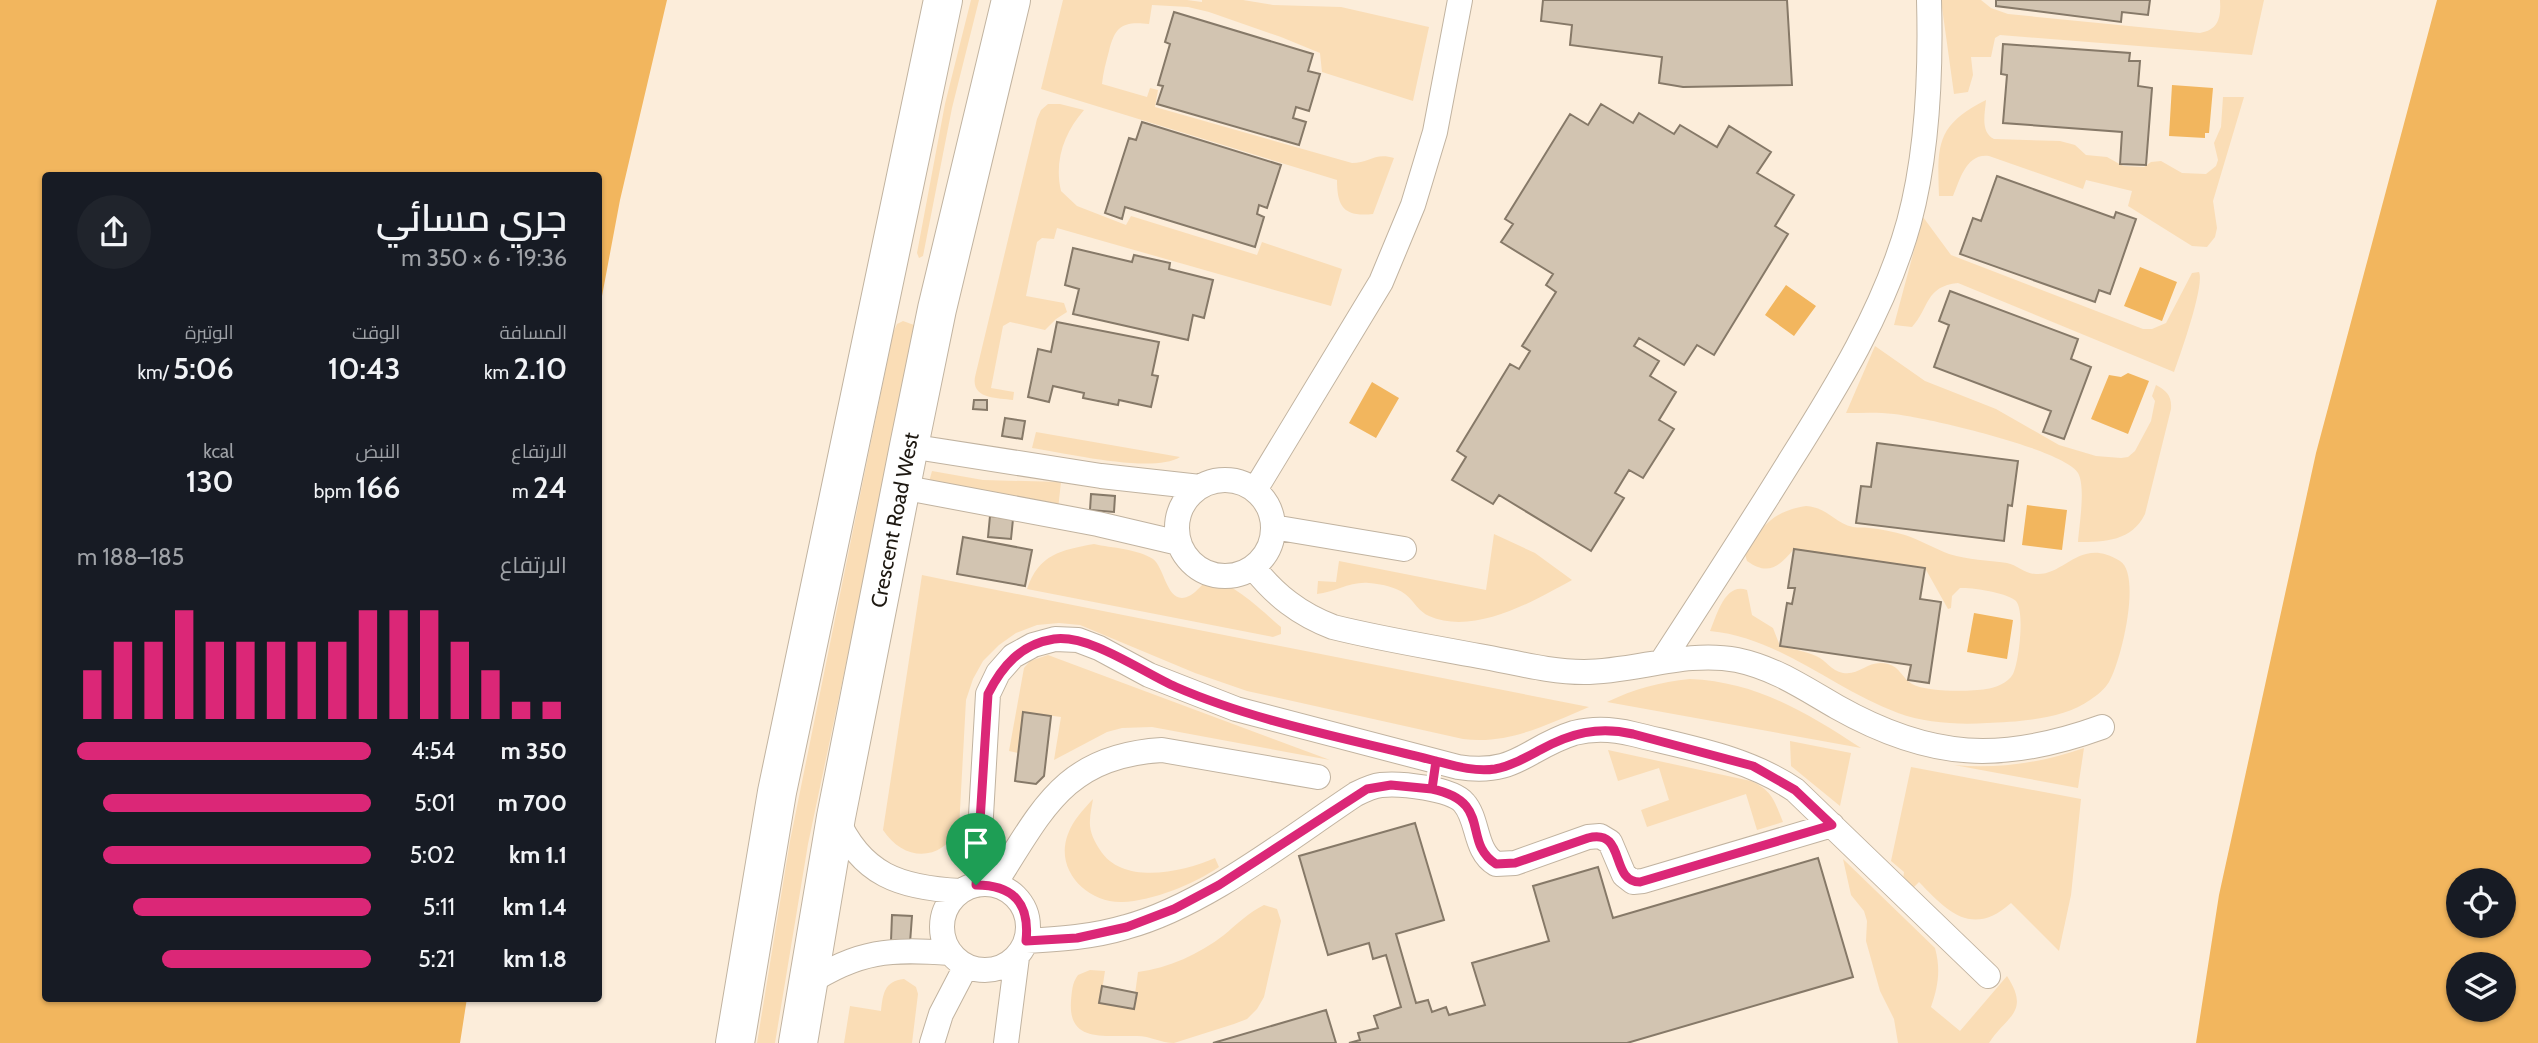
<!DOCTYPE html>
<html lang="ar">
<meta charset="utf-8">
<style>
body{margin:0;font-family:Cabin,Cairo,sans-serif;background:#20242c;color:#f1f3f6;direction:rtl;height:100vh;display:flex;flex-direction:column;font-size:26px;white-space:nowrap}
*{box-sizing:border-box;margin:0}
p{font-size:23px;color:#9ea1a6}
.icon{flex:none;width:38px;height:38px;fill:none;stroke:currentColor;stroke-width:2;stroke-linecap:round;stroke-linejoin:round}
.map{position:relative;flex:1;overflow:hidden;direction:ltr}
.sheet{position:absolute;left:42px;top:172px;width:560px;height:830px;display:flex;flex-direction:column;background:#171b24;border-radius:7px;box-shadow:0 2px 5px #0004;direction:rtl}
.sheet>*{flex:none}
.fabs{position:absolute;left:2446px;top:868px;display:grid;gap:14px}
.fabs a{display:grid;place-items:center;width:70px;height:70px;border-radius:50%;background:#171b24;box-shadow:0 2px 5px #0004;font-size:35px}
.pin{position:absolute;display:grid;place-items:center;width:60px;height:60px;color:#fff;margin:-72px -30px;border-radius:50% 50% 50% 0;rotate:-45deg;box-shadow:0 0 7px #0007}
.pin .icon{rotate:45deg}
.round{display:grid;place-items:center;flex:none;width:74px;height:74px;border-radius:37px;background:#20242c}
.headline{display:flex;align-items:center;justify-content:space-between;height:119px;padding:0 35px}
h1{font-size:38px;font-weight:600;line-height:52px}
.stats{display:grid;grid-template-columns:repeat(3,1fr);gap:10px;height:119px;padding:7px 35px}
.stats div{display:grid;align-content:center}
.stats b{font-size:30px;font-weight:600}
.stats small{font-size:19px;font-weight:400}
.stats p{font-size:19px}
.chart{height:196px;padding:14px 35px}
.chart p{display:flex;justify-content:space-between}
.chart svg{width:100%;height:126px;margin-top:7px;stroke:#db2777;stroke-width:6}
ul{padding:0 35px;list-style:none;font-size:23px}
li{display:grid;grid-template-columns:112px 84px 1fr;align-items:center;height:52px}
li i{height:18px;border-radius:9px;background:#db2777}
.map>svg:first-child{display:block}
.green{fill:#faddb6}
.water{fill:#f2b65e;fill-rule:evenodd}
.building{fill:#d2c4b1;stroke:#867968;stroke-width:2}
.lines{fill:none;stroke-linecap:round;stroke-linejoin:round}
.service-casing{stroke:#c1b3a0;stroke-width:26}
.secondary-casing{stroke:#c1b3a0;stroke-width:40}
.service{stroke:#fff;stroke-width:24}
.secondary{stroke:#fff;stroke-width:38}
.route-casing{stroke:#fff;stroke-width:14}
.route{stroke:#db2777;stroke-width:9}
.labels{text-anchor:middle;stroke-width:5;stroke-linejoin:round;paint-order:stroke}
.street-label{font-size:21px;fill:#1d1811;stroke:#fff}
</style>
<div class="map">
<svg width="2538" height="1043" viewBox="0 0 2538 1043">
<rect width="100%" height="100%" fill="#fcedda"/>
<path class="green" d="M 971,0 L 979,0 L 952,108 L 923,256 L 919,258 L 917,253 L 945,104 Z
M 1063,0 L 1187,0 L 1202,2 L 1202,0 L 1243,0 L 1273,5 L 1341,7 L 1429,27 L 1413,101 L 1322,72 L 1320,53 L 1281,37 L 1209,12 L 1188,7 L 1152,5 L 1149,24 C 1123,21 1115,26 1109,51 C 1106,62 1103,73 1102,84 L 1147,97 L 1150,88 L 1158,90 L 1155,107 L 1352,163 C 1369,163 1375,152 1394,158 L 1373,214 C 1344,217 1337,207 1337,180 L 1041,89 Z
M 1941,0 L 1981,0 L 1991,8 L 2008,14 L 2200,33 C 2219,30 2221,17 2220,0 L 2264,0 L 2252,55 L 2000,35 L 1995,38 L 1991,57 L 1971,57 L 1973,75 L 1968,92 L 1954,94 Z
M 2223,97 L 2244,97 L 2213,201 L 2217,228 L 2215,237 L 2207,247 L 2192,246 L 2128,206 L 2132,191 L 2086,180 L 2083,189 L 1989,156 C 1966,153 1960,180 1953,196 L 1939,196 C 1937,143 1937,125 1986,100 C 1985,114 1980,132 1994,139 L 2060,141 L 2075,145 L 2086,155 L 2107,157 L 2123,166 L 2144,167 L 2151,162 L 2161,161 L 2182,173 L 2206,174 L 2216,166 L 2218,160 L 2214,143 L 2221,127 Z
M 1048,104 L 1060,104 L 1084,110 C 1064,133 1054,161 1061,191 L 1077,206 L 1126,225 L 1131,216 L 1257,255 L 1262,242 L 1342,269 L 1331,306 L 1057,228 L 1054,239 L 1042,238 L 1037,242 L 1026,296 L 1064,303 L 1067,312 L 1056,319 L 1045,330 L 1010,322 L 1003,326 L 991,388 L 1014,392 L 1013,400 C 997,398 971,399 975,377 L 1037,119 L 1041,110 Z
M 1923,217 L 1951,255 L 2143,329 L 2152,329 L 2166,323 L 2192,273 L 2199,272 C 2205,285 2180,355 2174,372 L 1958,283 C 1925,286 1929,309 1912,327 L 1894,325 Z
M 903,321 L 914,325 L 915,337 L 808,844 L 775,1043 L 757,1043 L 790,841 L 893,333 L 897,324 Z
M 1875,346 L 1925,381 L 1996,409 L 2059,445 L 2096,456 L 2121,458 L 2128,457 L 2135,451 L 2151,421 L 2155,401 L 2152,396 L 2156,385 C 2167,391 2172,396 2171,409 L 2145,514 C 2132,541 2105,542 2078,542 C 2079,526 2086,487 2078,473 C 2064,449 1924,417 1894,414 C 1878,412 1862,413 1846,413 Z
M 1036,432 L 1180,457 C 1153,474 1066,453 1032,448 Z
M 932,471 L 983,480 L 1061,482 L 1058,509 L 929,482 Z
M 1806,506 C 1829,508 1834,523 1853,527 C 1858,528 1864,527 1869,528 C 1881,529 1894,532 1905,535 C 1920,540 1934,548 1949,554 C 1969,560 1987,560 2007,563 C 2017,565 2025,574 2036,574 C 2065,576 2080,536 2120,561 C 2142,575 2121,662 2109,682 C 2105,689 2096,696 2090,700 C 2064,719 2018,722 1987,723 C 1959,725 1925,723 1898,713 C 1833,689 1781,638 1710,631 C 1717,615 1725,582 1747,590 L 1752,615 L 1773,628 L 1780,646 C 1792,649 1805,651 1816,656 C 1826,660 1831,671 1843,673 C 1860,676 1868,659 1888,664 C 1900,667 1902,678 1912,684 C 1926,692 1969,692 1986,689 C 1995,688 2008,683 2013,674 C 2019,662 2025,611 2016,601 C 2009,593 1971,587 1960,588 L 1952,596 L 1951,608 L 1948,609 L 1925,568 L 1794,549 C 1779,567 1768,576 1747,561 L 1744,551 C 1763,526 1773,511 1806,506 Z
M 1494,534 L 1535,553 L 1572,580 C 1534,601 1474,636 1429,616 C 1419,612 1414,601 1405,594 C 1396,587 1381,584 1369,583 C 1351,581 1335,592 1317,594 L 1318,581 L 1336,582 L 1339,561 L 1486,590 Z
M 1094,544 C 1112,548 1138,549 1153,559 C 1166,569 1167,609 1191,595 C 1198,591 1201,584 1208,581 C 1230,578 1264,613 1281,627 L 1281,634 L 1273,637 L 1027,589 C 1039,554 1061,550 1094,544 Z
M 922,575 L 946,580 L 1589,707 C 1548,724 1509,745 1463,739 L 1247,691 L 1195,673 L 1080,625 L 1059,623 L 1037,625 L 1016,633 L 999,645 L 983,661 L 973,679 L 966,700 L 959,828 C 941,862 904,862 883,830 Z
M 1048,655 L 1056,658 L 1330,760 L 1152,727 L 1122,728 L 1107,732 L 1054,760 L 1061,717 L 1024,712 L 1018,753 L 1009,751 L 1024,668 L 1030,661 Z
M 1690,679 C 1757,682 1806,712 1861,748 L 1607,702 C 1634,689 1660,682 1690,679 Z
M 1790,741 L 1851,753 L 1840,806 L 1791,766 Z
M 2084,748 L 2078,788 L 1954,765 C 1999,769 2041,763 2084,748 Z
M 1608,750 L 1751,781 C 1772,790 1775,802 1783,822 L 1757,830 L 1746,794 L 1647,827 L 1641,810 L 1669,800 L 1659,768 L 1618,781 Z
M 1911,767 L 2081,799 L 2071,895 L 2059,951 L 2011,903 C 1972,938 1947,911 1919,882 L 1913,888 L 1903,880 L 1904,872 L 1891,861 Z
M 1093,799 C 1092,806 1090,813 1090,820 C 1089,831 1094,841 1100,850 C 1123,886 1183,872 1215,858 L 1219,867 C 1194,884 1153,901 1122,902 C 1087,903 1054,870 1068,834 C 1073,820 1083,810 1093,799 Z
M 1843,859 L 1935,948 C 1941,970 1938,987 1931,1007 L 1960,1031 L 2007,976 C 2031,1013 2006,1016 1989,1043 L 1898,1043 L 1894,1019 L 1880,991 L 1866,941 L 1867,921 L 1864,911 L 1851,895 Z
M 1264,905 L 1277,909 L 1281,921 L 1264,997 L 1257,1009 L 1247,1019 L 1234,1024 L 1174,1043 C 1161,1043 1150,1036 1137,1036 C 1103,1035 1068,1043 1071,1001 C 1072,991 1072,983 1078,975 L 1090,970 L 1105,971 L 1100,1003 L 1133,1009 L 1138,972 C 1169,968 1199,954 1224,935 C 1236,925 1249,912 1264,905 Z
M 904,979 L 916,987 L 918,994 L 912,1043 L 844,1043 L 850,1006 L 881,1011 C 883,994 884,981 904,979 Z"/>
<path class="water" d="M 0,0 L 667,0 L 620,200 L 599,312 L 598,175 L 46,175 L 46,998 L 467,998 L 460,1043 L 0,1043 Z
M 2437,0 L 2538,0 L 2538,1043 L 2196,1043 L 2219,895 L 2316,453 ZM 2459,880 L 2504,880 L 2504,926 L 2459,926 ZM 2459,964 L 2504,964 L 2504,1010 L 2459,1010 Z
M 2172,85 L 2213,88 L 2209,133 L 2205,133 L 2205,138 L 2169,136 Z
M 2140,267 L 2177,282 L 2162,321 L 2124,306 Z
M 1786,285 L 1816,306 L 1794,336 L 1765,315 Z
M 2128,373 L 2149,381 L 2128,434 L 2091,419 L 2109,375 L 2121,377 Z
M 1372,382 L 1399,398 L 1376,438 L 1349,423 Z
M 2027,505 L 2067,510 L 2062,550 L 2022,545 Z
M 1974,613 L 2013,620 L 2007,659 L 1967,652 Z"/>
<path class="building" d="M 1543,0 L 1787,0 L 1792,85 L 1683,87 L 1659,83 L 1662,57 L 1570,45 L 1572,25 L 1541,21 Z
M 1996,0 L 2150,0 L 2148,15 L 2122,12 L 2121,22 L 1996,6 Z
M 1174,12 L 1313,54 L 1308,71 L 1320,74 L 1309,111 L 1296,107 L 1293,118 L 1306,122 L 1299,145 L 1157,104 L 1163,86 L 1158,85 L 1170,44 L 1165,42 Z
M 2003,44 L 2130,53 L 2129,61 L 2140,61 L 2138,86 L 2152,88 L 2146,165 L 2120,164 L 2122,132 L 2003,123 L 2007,75 L 2001,74 Z
M 1601,104 L 1633,123 L 1639,113 L 1674,134 L 1680,125 L 1717,147 L 1729,126 L 1771,152 L 1757,173 L 1794,195 L 1775,226 L 1788,234 L 1714,355 L 1697,345 L 1684,365 L 1639,338 L 1634,346 L 1659,361 L 1650,376 L 1676,392 L 1659,420 L 1674,429 L 1643,478 L 1629,470 L 1615,493 L 1624,498 L 1591,551 L 1499,495 L 1493,504 L 1452,480 L 1466,457 L 1457,451 L 1510,364 L 1519,369 L 1530,351 L 1522,346 L 1556,292 L 1546,285 L 1553,274 L 1501,242 L 1513,224 L 1505,219 L 1570,114 L 1588,125 Z
M 1142,122 L 1281,165 L 1267,208 L 1259,205 L 1257,214 L 1264,217 L 1255,247 L 1125,207 L 1122,219 L 1105,213 L 1129,138 L 1136,140 Z
M 1997,176 L 2114,218 L 2116,212 L 2136,219 L 2110,294 L 2099,290 L 2095,302 L 1960,254 L 1973,218 L 1981,221 Z
M 1073,248 L 1132,262 L 1134,255 L 1170,263 L 1169,269 L 1213,280 L 1204,318 L 1193,315 L 1188,340 L 1073,314 L 1079,289 L 1065,285 Z
M 1950,291 L 2078,339 L 2071,359 L 2091,367 L 2064,439 L 2043,432 L 2051,411 L 1934,367 L 1949,325 L 1939,321 Z
M 1057,322 L 1159,342 L 1152,375 L 1158,376 L 1151,407 L 1119,400 L 1118,405 L 1083,398 L 1084,393 L 1053,386 L 1049,402 L 1028,397 L 1038,349 L 1051,352 Z
M 974,400 L 987,400 L 987,410 L 973,409 Z
M 1005,418 L 1025,421 L 1022,439 L 1002,436 Z
M 1877,443 L 2018,461 L 2012,506 L 2008,505 L 2004,541 L 1856,523 L 1861,486 L 1871,487 Z
M 1091,494 L 1115,496 L 1114,512 L 1090,510 Z
M 990,516 L 1013,519 L 1011,539 L 988,537 Z
M 963,537 L 1032,550 L 1025,586 L 957,574 Z
M 1794,549 L 1925,568 L 1920,599 L 1941,602 L 1929,683 L 1908,680 L 1911,665 L 1780,646 L 1787,603 L 1792,604 L 1795,588 L 1788,588 Z
M 1023,712 L 1051,716 L 1044,776 L 1036,784 L 1015,781 Z
M 1415,823 L 1444,920 L 1396,934 L 1416,1003 L 1428,1000 L 1432,1012 L 1446,1007 L 1449,1015 L 1485,1005 L 1472,963 L 1549,941 L 1533,886 L 1598,867 L 1613,918 L 1818,858 L 1853,977 L 1627,1043 L 1349,1043 L 1360,1040 L 1358,1033 L 1378,1028 L 1374,1016 L 1401,1007 L 1386,955 L 1373,959 L 1369,943 L 1328,955 L 1299,856 Z
M 892,915 L 912,916 L 910,943 L 891,941 Z
M 1102,986 L 1137,993 L 1134,1009 L 1099,1003 Z
M 1326,1010 L 1336,1043 L 1213,1043 Z"/>
<g class="lines">
<g class="service-casing">
<path id="service" d="M 909,446 L 1101,476 L 1200,487
M1177 528a48 48 0 1 1 96 0a48 48 0 1 1-96 0Z
M 901,487 L 1098,524 L 1179,543
M 1255,490 L 1381,282 L 1413,205 L 1435,132 L 1460,0
M 1273,527 L 1404,549
M 1253,567 C 1275,595 1299,614 1333,627 C 1381,639 1431,647 1479,656 C 1514,662 1549,672 1584,672 C 1636,672 1685,650 1737,660 C 1775,668 1804,688 1837,707 C 1931,760 2002,763 2102,727
M 1662,661 C 1705,595 1747,530 1788,464 C 1836,388 1885,309 1909,222 C 1928,152 1931,72 1929,0
M 836,817 C 861,875 900,888 961,891
M942 927a43 43 0 1 1 86 0a43 43 0 1 1-86 0Z
M 977,885 L 988,694 L 998,673 L 1013,656 L 1033,645 L 1055,639 L 1078,640 L 1099,648 L 1149,675 L 1236,709 L 1458,767 C 1517,776 1526,748 1574,733 C 1594,728 1613,729 1633,734 C 1689,748 1746,757 1795,790 L 1988,976
M 994,885 C 1042,811 1063,756 1162,750 L 1318,777
M 1026,941 C 1060,939 1093,937 1126,927 C 1204,906 1288,839 1356,794 C 1364,790 1372,786 1381,785 C 1399,783 1452,788 1464,803 C 1479,820 1474,851 1496,864 L 1515,863 L 1588,837 L 1600,836 L 1610,842 L 1624,875 L 1633,882 L 1643,881 L 1832,825
M 807,984 C 859,950 890,949 950,953
M 932,1043 L 941,1014 L 966,966
M 1006,1043 L 1017,957"/>
</g>
<g class="secondary-casing">
<path id="secondary" d="M 735,1043 L 777,792 L 943,0
M 798,1043 L 836,817 L 909,446 L 937,309 L 1011,0"/>
</g>
<use href="#service" class="service"/>
<use href="#secondary" class="secondary"/>
</g>
<g class="lines">
<g class="route-casing">
<path id="route" d="M 976,885 C 1014,885 1030,904 1026,941 L 1077,938 L 1127,927 L 1174,909 L 1219,885 L 1367,789 L 1391,785 L 1432,789 L 1436,761 C 1455,766 1475,772 1495,769 C 1511,766 1525,758 1540,750 C 1571,733 1598,726 1633,734 L 1753,766 L 1795,790 L 1832,825 L 1640,882 C 1609,882 1627,828 1588,838 L 1515,863 L 1496,864 C 1461,842 1494,802 1432,789 L 1436,761 C 1351,739 1256,722 1176,687 C 1142,672 1090,634 1054,639 C 1021,644 1002,666 988,694 L 976,885"/>
</g>
<use href="#route" class="route"/>
</g>
<g class="labels">
<g class="street-label">
<text transform="translate(895 520) rotate(-79)" y="7">Crescent Road West</text>
</g>
</g>
</svg>
<div class="fabs">
<a><svg class="icon" aria-label="locate" viewBox="0 0 24 24"><circle cx="12" cy="12" r="6"/><path d="M12 2v4M12 18v4M2 12h4M18 12h4"/></svg></a>
<a><svg class="icon" aria-label="layers" viewBox="0 0 24 24"><path d="M12 4l9 5-9 5-9-5zM3 14l9 5 9-5"/></svg></a>
</div>
<div class="pin" style="left:976px;top:885px;background:#1e9e55"><svg class="icon" aria-label="arrive" viewBox="0 0 24 24"><path d="M6 21V4h12l-3 4 3 4H6"/></svg></div>
<section class="sheet">
<div class="headline"><div><h1>جري مسائي</h1><p>19:36 · 6 × 350 m</p></div><a class="round"><svg class="icon" aria-label="share" viewBox="0 0 24 24"><path d="M12 15V3M7 8l5-5 5 5M5 13v7h14v-7"/></svg></a></div>
<div class="stats">
<div><p>المسافة</p><b>2.10<small> km</small></b></div>
<div><p>الوقت</p><b>10:43</b></div>
<div><p>الوتيرة</p><b>5:06<small> /km</small></b></div>
</div>
<div class="stats">
<div><p>الارتفاع</p><b>24<small> m</small></b></div>
<div><p>النبض</p><b>166<small> bpm</small></b></div>
<div><p>kcal</p><b>130</b></div>
</div>
<div class="chart"><p><span>الارتفاع</span>185–188 m</p>
<svg viewBox="0 0 160 44" preserveAspectRatio="none"><path d="M5 44V27M15 44V17M25 44V17M35 44V6M45 44V17M55 44V17M65 44V17M75 44V17M85 44V17M95 44V6M105 44V6M115 44V6M125 44V17M135 44V27M145 44V38M155 44V38"/></svg>
</div>
<ul>
<li><b>350 m</b>4:54<i style="width:100%"></i></li>
<li><b>700 m</b>5:01<i style="width:91%"></i></li>
<li><b>1.1 km</b>5:02<i style="width:91%"></i></li>
<li><b>1.4 km</b>5:11<i style="width:81%"></i></li>
<li><b>1.8 km</b>5:21<i style="width:71%"></i></li>
</ul>
</section>
</div>
